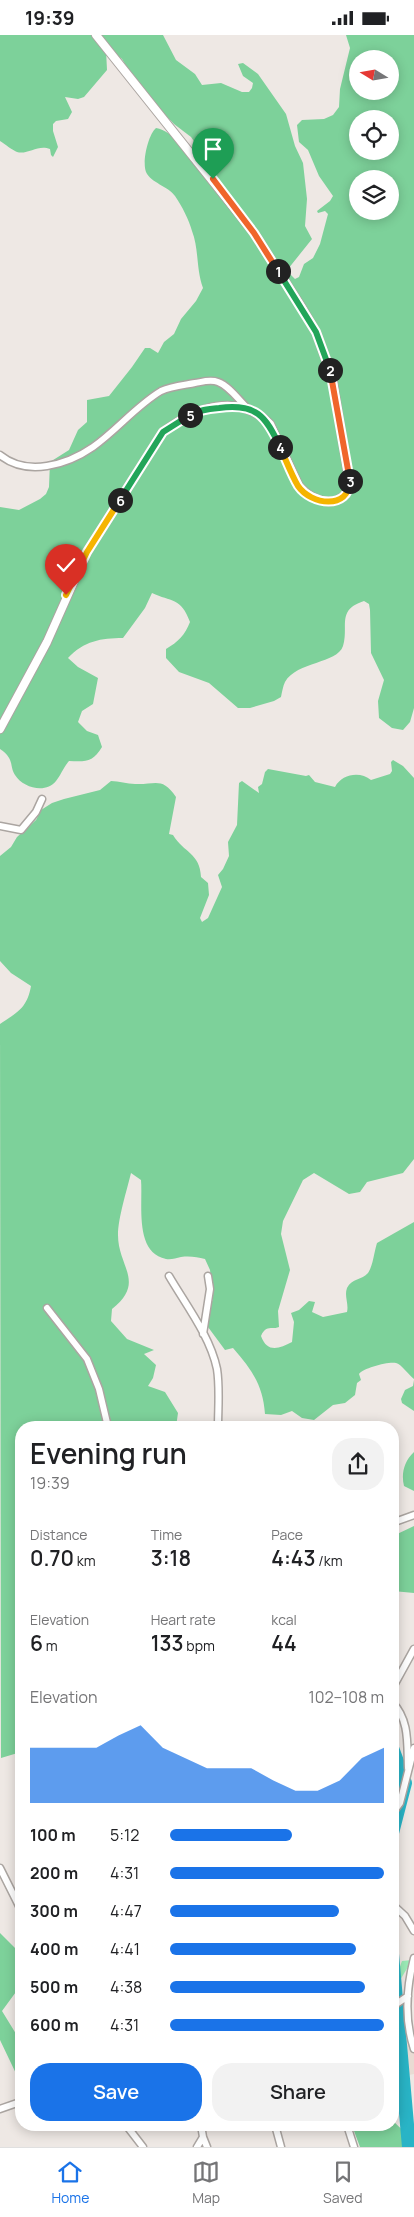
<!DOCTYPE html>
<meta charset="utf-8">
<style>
body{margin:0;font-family:Manrope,sans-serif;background:#f2f2f2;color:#202124;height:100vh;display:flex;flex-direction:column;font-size:19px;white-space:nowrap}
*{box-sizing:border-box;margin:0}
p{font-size:16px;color:#757577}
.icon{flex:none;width:28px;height:28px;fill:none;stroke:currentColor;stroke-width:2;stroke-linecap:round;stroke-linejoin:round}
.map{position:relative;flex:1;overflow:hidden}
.drawer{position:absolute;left:15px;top:1386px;width:384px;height:710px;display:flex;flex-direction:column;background:#fff;border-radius:20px;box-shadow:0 2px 12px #0003}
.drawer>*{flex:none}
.needle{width:32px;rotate:281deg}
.fabs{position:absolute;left:349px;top:15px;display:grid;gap:10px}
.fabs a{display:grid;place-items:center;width:50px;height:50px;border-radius:50%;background:#fff;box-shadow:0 2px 12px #0003;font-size:25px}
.pin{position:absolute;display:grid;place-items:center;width:42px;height:42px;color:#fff;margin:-51px -21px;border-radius:50% 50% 50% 0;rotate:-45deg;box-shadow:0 0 5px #0007}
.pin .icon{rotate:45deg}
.km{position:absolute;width:25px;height:25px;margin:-12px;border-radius:50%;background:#222;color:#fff;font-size:14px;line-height:25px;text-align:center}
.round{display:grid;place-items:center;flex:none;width:52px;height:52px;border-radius:20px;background:#f2f2f2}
.overview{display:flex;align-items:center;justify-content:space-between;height:85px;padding:0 15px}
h1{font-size:28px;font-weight:600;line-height:38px}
.figures{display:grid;grid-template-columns:repeat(3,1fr);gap:8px;height:85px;padding:5px 15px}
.figures div{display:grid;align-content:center}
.figures b{font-size:21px;font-weight:600}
.figures small{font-size:14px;font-weight:400}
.figures p{font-size:14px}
.chart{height:140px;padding:10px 15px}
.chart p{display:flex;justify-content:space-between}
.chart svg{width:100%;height:90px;margin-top:5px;fill:#1a73e8;opacity:.7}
.primary-button{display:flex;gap:10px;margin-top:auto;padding:10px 15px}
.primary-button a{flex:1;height:58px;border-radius:20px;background:#1a73e8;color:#fff;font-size:20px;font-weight:600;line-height:58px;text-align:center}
.primary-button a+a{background:#f2f2f2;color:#202124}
ul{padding:0 15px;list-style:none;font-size:16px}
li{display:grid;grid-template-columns:80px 60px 1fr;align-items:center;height:38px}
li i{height:12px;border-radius:6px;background:#1a73e8}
.status{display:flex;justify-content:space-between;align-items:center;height:35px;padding:0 25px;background:#fff;direction:ltr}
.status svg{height:14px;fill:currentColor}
.menu{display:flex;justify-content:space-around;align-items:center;height:70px;border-top:1px solid #e0e0e0;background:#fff;font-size:14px;color:#757577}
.menu a{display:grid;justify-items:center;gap:2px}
.menu .active{color:#1a73e8}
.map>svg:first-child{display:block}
.built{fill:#e9dbd3}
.green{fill:#9becb7}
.forest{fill:#7dd19a;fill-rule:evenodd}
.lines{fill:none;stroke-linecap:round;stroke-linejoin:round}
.river{stroke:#29b4c6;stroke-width:14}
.minor-casing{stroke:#aba5a1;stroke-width:9}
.tertiary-casing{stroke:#aba5a1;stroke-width:10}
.minor{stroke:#fff;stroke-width:6}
.tertiary{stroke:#fff;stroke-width:8}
.split-1-casing{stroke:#fff;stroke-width:10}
.split-2-casing{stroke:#fff;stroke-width:10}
.split-3-casing{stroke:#fff;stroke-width:10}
.split-4-casing{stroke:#fff;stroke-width:10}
.split-5-casing{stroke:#fff;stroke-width:10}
.split-6-casing{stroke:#fff;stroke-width:10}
.split-7-casing{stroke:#fff;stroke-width:10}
.split-1{stroke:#f0652b;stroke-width:6}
.split-2{stroke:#22a559;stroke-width:6}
.split-3{stroke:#f0652b;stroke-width:6}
.split-4{stroke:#f5b400;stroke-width:6}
.split-5{stroke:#22a559;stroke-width:6}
.split-6{stroke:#22a559;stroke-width:6}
.split-7{stroke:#f5b400;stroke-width:6}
</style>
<div class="status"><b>19:39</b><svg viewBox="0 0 49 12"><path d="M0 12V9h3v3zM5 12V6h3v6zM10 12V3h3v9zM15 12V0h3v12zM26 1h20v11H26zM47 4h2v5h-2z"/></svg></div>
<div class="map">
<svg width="414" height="2112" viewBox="0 0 414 2112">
<rect width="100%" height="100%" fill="#eee8e4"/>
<path class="built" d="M 393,1972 L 405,1981 L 414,2016 L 414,2039 L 393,2043 Z"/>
<path class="green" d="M 412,1925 L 393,1957 L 393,1950 L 402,1926 Z"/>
<path class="forest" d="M 0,0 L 163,0 L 176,25 L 195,39 L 202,50 L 221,48 L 242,57 L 249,57 L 252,53 L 253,48 L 243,41 L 238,29 L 243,28 L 258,39 L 286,79 L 295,111 L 303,128 L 307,164 L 305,191 L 312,204 L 288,234 L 290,239 L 295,244 L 299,242 L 304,229 L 313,223 L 320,209 L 328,179 L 325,176 L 318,178 L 317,176 L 330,166 L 333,161 L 319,141 L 308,115 L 299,107 L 297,90 L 302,85 L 324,84 L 333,80 L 339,72 L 340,54 L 350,13 L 346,0 L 414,0 L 414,673 L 410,687 L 403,695 L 392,693 L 379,683 L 378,666 L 384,645 L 371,618 L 370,575 L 369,569 L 364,566 C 336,575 349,591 343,611 C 337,629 297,626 285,647 C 283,651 282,657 281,662 L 274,666 L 250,673 L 238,673 L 209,648 L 179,637 L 166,623 L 166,614 C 178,607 185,600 190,587 C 181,562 171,567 152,558 L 145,573 L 123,603 C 101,603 84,606 68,623 L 78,632 L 98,643 L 93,669 L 82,676 L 78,687 L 87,696 L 98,700 L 102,712 C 93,727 86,727 69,726 C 63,733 61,740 56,746 C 46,759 23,753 15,740 C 9,731 15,724 0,714 L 0,472 L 19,475 L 40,464 L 46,459 L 49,452 L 50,427 L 69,415 L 78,395 L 87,387 L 87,365 L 109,361 L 132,332 L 145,313 L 150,313 L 158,318 L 164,307 L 174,299 L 181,284 L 196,266 L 203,253 C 196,234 199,214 192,196 C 189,185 182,171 175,161 C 168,151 151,148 146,137 C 142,127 148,100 156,93 C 174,96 185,117 195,131 L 201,127 L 200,115 L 191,102 L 174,89 L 140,54 L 122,24 L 111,16 L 106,15 L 107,35 L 84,62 L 78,64 L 65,62 L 72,77 L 68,84 L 56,86 L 53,89 L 53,96 L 58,112 L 53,122 L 51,120 L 50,114 C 38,109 28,120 17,117 C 12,115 5,109 0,106 ZM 358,24 L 390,24 L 390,56 L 358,56 ZM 358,84 L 390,84 L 390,116 L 358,116 ZM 358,144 L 390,144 L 390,176 L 358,176 Z
M 393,725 L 403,731 L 414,743 L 414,1124 L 403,1138 L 367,1147 L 360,1157 L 349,1159 L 314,1138 L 303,1145 L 283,1186 L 281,1199 L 290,1235 L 278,1276 L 279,1292 C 272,1295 266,1289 261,1301 C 267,1318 279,1314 292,1307 L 294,1287 L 291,1278 L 299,1275 L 309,1266 L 315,1267 L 312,1277 L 323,1282 L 347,1277 C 349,1269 344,1261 347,1253 C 352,1243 362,1245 368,1238 C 373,1231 374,1217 377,1208 L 414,1187 L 414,1344 C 409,1340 401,1329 396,1328 C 389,1326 363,1333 359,1339 L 361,1345 L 357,1348 L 355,1360 L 345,1368 L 333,1370 L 314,1385 L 302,1383 L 292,1376 L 281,1380 L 265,1379 C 263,1350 252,1335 233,1313 L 225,1315 L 208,1292 L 208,1275 L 213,1264 L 210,1235 L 205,1224 C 197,1222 190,1221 181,1222 C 176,1223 171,1225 166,1224 C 134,1218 143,1169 141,1145 L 131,1138 C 127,1155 118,1183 118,1200 C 118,1232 146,1247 112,1274 L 111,1286 L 127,1304 L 154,1315 L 144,1319 L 156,1330 L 153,1343 L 148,1351 L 165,1357 L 178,1378 L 176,1392 L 21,1392 L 21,1717 L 1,1723 L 0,989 C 18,977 27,973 31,951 L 11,938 L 0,926 L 0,821 L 11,812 L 17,802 L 36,785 L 41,775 L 52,768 L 64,764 L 100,755 L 111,746 C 119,746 127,749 135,749 C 155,750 162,741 176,762 L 169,799 L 173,800 C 184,818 200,818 201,842 L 208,848 L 209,860 L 200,883 L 202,887 L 208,883 L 222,852 L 218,840 L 223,834 L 229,821 L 228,807 L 237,790 L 239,748 L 242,746 L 259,758 L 258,752 L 262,749 L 265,737 L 268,734 L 306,741 L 309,740 L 315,747 L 335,752 C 342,739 360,736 371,745 L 390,739 L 392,736 L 391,727 Z
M 414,1345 L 414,1376 L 402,1368 L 401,1364 L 405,1355 L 413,1351 Z
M 414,1417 L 414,1456 L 404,1451 C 401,1439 404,1426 414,1417 Z
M 414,1491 L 414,1558 L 393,1556 L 393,1501 Z
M 0,1898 L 21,1919 L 21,1950 L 2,1976 L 21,2007 L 21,2049 L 0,2005 Z
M 393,2086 L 414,2106 L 414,2112 L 360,2112 L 354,2096 L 357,2090 L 392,2090 Z"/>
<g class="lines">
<path class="river" d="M 392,1713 L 405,1748 L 392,1798
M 392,1919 L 409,2112"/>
<g class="minor-casing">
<path id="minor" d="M 0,420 C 27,442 67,430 93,412 C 117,395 136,371 161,356 C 171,351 185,350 195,348 C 202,347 210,344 218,347 C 229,351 238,364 246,372
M 0,791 L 21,795 L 36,777 L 42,764
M 169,1241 C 186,1270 210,1301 217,1334 C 220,1353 218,1374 218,1392
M 47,1273 L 87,1324 L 99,1354 L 108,1392
M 203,1299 L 210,1254 L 208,1241
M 392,1488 L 414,1480
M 392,1654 L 414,1614
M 392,1667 C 410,1685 407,1710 408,1733
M 392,1779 L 400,1768 L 414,1713
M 0,1833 L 21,1875
M 392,1869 L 405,1881 L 414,1896
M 414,1923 C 406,1954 404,1984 414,2014
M 392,1972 L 408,1961
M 0,2074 L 20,2067
M 126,2090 L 143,2112
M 275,2090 L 281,2112
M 347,2090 L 354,2112
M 203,2102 L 207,2112
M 197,2112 L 203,2102 L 201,2090"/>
</g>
<g class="tertiary-casing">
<path id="tertiary" d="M 0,694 L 47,607 L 87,517 L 163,397 C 195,373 237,356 270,389 L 299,451 C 313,467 341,476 350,451 L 332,341 L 316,297 L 302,273 L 254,198 L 96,0"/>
</g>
<use href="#minor" class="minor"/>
<use href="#tertiary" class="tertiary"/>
</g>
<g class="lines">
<g class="split-1-casing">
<path id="split-1" d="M 213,144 L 254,198 L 278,236"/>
</g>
<g class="split-2-casing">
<path id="split-2" d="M 278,236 L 316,297 L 330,335"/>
</g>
<g class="split-3-casing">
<path id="split-3" d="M 330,335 L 350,446"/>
</g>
<g class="split-4-casing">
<path id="split-4" d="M 280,412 C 286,425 291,439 298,451 C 311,470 349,475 350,446"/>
</g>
<g class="split-5-casing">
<path id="split-5" d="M 190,380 C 199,375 208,374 219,373 C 256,368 266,381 280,412"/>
</g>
<g class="split-6-casing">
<path id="split-6" d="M 120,465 L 163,397 L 190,380"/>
</g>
<g class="split-7-casing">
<path id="split-7" d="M 66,560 L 87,517 L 120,465"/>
</g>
<use href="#split-1" class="split-1"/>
<use href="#split-2" class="split-2"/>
<use href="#split-3" class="split-3"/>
<use href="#split-4" class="split-4"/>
<use href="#split-5" class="split-5"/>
<use href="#split-6" class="split-6"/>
<use href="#split-7" class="split-7"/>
</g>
</svg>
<div class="fabs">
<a><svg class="needle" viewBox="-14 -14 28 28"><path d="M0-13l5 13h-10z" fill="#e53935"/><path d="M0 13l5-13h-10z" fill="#757577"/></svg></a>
<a><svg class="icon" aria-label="locate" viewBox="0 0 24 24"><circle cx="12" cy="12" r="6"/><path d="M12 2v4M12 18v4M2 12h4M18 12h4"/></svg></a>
<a><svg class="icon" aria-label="layers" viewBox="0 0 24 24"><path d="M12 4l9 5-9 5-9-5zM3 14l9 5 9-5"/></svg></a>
</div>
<div class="pin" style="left:213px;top:144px;background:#1e9e55"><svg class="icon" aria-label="arrive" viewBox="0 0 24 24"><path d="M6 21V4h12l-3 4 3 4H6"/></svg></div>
<div class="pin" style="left:66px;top:560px;background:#d93025"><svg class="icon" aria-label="check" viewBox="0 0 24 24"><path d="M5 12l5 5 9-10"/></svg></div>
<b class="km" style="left:278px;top:236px">1</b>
<b class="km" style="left:330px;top:335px">2</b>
<b class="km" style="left:350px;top:446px">3</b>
<b class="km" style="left:280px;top:412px">4</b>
<b class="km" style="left:190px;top:380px">5</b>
<b class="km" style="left:120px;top:465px">6</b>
<section class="drawer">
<div class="overview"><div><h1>Evening run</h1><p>19:39</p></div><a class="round"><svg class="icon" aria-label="share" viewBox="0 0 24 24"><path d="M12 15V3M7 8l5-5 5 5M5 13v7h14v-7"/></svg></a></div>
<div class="figures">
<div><p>Distance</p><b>0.70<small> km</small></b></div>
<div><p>Time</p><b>3:18</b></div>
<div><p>Pace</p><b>4:43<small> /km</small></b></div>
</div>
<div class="figures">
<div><p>Elevation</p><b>6<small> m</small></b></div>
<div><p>Heart rate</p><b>133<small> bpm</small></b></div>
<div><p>kcal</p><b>44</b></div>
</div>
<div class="chart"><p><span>Elevation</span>102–108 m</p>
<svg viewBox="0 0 160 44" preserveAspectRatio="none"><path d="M0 44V17L10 17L20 17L30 17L40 11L50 6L60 17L70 22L80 27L90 27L100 27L110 33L120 38L130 38L140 33L150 22L160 17V44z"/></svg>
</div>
<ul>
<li><b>100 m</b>5:12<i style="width:57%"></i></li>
<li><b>200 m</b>4:31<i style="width:100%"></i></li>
<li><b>300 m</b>4:47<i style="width:79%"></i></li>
<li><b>400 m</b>4:41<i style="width:87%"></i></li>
<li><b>500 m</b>4:38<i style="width:91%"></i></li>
<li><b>600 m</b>4:31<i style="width:100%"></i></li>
</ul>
<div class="primary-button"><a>Save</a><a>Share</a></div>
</section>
</div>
<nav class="menu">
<a class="active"><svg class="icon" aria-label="home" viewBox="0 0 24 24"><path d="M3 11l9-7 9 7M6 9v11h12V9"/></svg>Home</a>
<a><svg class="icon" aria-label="map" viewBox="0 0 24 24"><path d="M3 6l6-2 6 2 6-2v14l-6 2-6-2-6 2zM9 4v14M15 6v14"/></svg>Map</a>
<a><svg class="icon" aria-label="saved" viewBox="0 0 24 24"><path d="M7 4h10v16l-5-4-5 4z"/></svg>Saved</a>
</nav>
